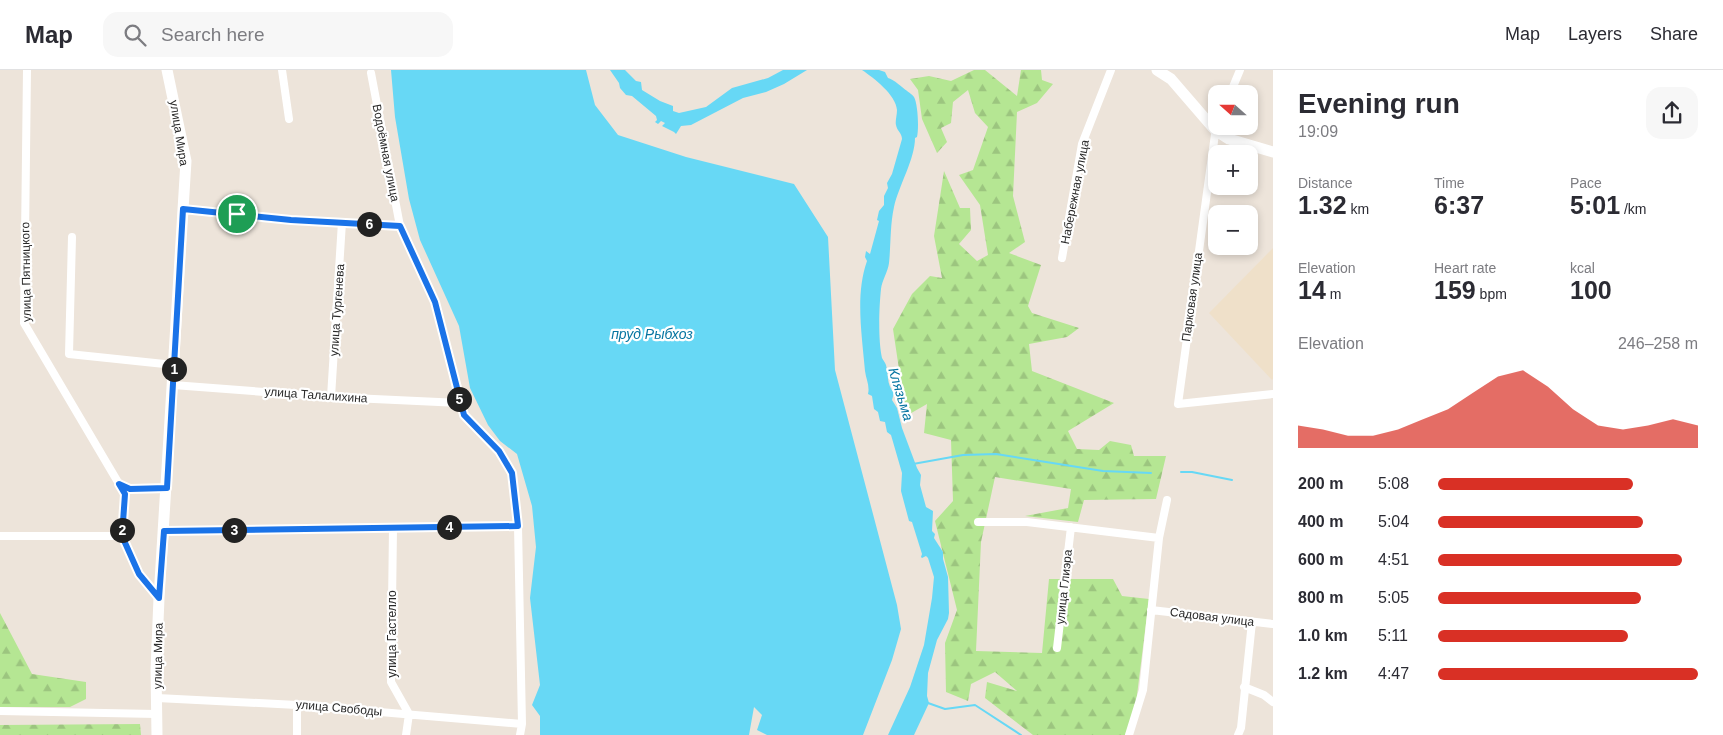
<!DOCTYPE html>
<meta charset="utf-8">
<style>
body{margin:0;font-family:Helvetica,sans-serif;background:#f7f7f7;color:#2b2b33;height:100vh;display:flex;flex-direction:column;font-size:19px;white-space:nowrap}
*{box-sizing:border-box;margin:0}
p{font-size:16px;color:#7c7c81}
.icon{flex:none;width:28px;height:28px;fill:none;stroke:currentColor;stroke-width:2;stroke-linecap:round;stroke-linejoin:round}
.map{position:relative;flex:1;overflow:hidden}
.panel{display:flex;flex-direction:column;background:#fff;width:450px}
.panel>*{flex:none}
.needle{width:32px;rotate:291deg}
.buttons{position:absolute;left:1208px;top:15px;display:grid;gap:10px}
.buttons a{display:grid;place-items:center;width:50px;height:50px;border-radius:10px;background:#fff;box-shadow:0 2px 8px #0003;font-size:25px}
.pin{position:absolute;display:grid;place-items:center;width:42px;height:42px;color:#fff;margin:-21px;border:2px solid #fff;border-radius:50%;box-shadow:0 1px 5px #0007}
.km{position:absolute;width:25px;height:25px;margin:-12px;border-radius:50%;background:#222;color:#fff;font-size:14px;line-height:25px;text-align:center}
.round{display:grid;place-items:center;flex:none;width:52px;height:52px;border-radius:15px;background:#f7f7f7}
.summary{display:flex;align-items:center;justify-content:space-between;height:85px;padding:0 25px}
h1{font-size:28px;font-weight:700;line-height:38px}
.figures{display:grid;grid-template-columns:repeat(3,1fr);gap:8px;height:85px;padding:5px 25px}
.figures div{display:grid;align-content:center}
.figures b{font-size:25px;font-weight:700}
.figures small{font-size:14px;font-weight:400}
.figures p{font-size:14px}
.chart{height:140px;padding:10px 25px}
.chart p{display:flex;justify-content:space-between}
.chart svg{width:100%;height:90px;margin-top:5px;fill:#d93025;opacity:.7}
ul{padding:0 25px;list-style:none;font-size:16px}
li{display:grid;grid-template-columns:80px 60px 1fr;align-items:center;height:38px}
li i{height:12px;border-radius:6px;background:#d93025}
header{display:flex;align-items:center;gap:30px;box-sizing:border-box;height:70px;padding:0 25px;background:#fff;border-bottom:1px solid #e1e1e2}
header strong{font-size:24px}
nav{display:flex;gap:28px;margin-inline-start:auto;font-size:18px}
.search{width:350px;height:45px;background:#f7f7f7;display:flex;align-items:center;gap:12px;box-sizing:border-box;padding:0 18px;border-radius:15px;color:#7c7c81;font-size:19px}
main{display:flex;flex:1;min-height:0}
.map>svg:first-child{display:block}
.education{fill:#efe0c9}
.forest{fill:url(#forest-firs)}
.water{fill:#67d8f5}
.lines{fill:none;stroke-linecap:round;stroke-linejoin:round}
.stream{stroke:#67d8f5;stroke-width:2}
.street{stroke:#fff;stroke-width:8}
.secondary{stroke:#fff;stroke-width:11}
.route-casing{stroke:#fff;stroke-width:10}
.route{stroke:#1a73e8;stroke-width:6}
.labels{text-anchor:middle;stroke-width:4.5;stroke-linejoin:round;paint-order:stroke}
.street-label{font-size:12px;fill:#292929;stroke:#fff}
.water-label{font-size:14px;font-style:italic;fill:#0675a1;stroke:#fff}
</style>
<header>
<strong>Map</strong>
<div class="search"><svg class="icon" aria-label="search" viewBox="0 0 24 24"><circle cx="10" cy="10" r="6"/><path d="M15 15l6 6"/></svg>Search here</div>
<nav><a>Map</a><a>Layers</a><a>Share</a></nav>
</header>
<main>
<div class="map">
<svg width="1273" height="665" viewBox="0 0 1273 665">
<defs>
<pattern id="forest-firs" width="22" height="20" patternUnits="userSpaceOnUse" patternTransform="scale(1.25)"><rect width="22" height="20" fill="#b5e693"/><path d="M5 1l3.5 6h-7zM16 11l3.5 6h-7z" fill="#9cc57f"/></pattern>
</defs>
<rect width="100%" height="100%" fill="#ede4da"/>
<path class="education" d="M 1273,178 L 1273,309 L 1272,310 L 1209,243 Z"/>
<path class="forest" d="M 974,0 L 985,0 L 1017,26 L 1021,0 L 1041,0 L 1042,10 L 1053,14 L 1037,33 L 1017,42 L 1013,126 L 1025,172 L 1009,183 L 1041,195 L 1028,236 L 1032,243 L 1079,258 L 1067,267 L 1029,274 L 1032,301 L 1114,333 L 1068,361 L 1077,379 L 1099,380 L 1110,371 L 1131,375 L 1134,386 L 1166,386 L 1156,429 L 1084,430 L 1078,452 L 1025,446 L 1068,438 L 1071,419 L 995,407 L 981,472 L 976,581 L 1042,583 L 1049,509 L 1113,509 L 1122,526 L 1149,529 L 1132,665 L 1033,665 L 985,628 L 987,612 L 1017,621 L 995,602 L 971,614 L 968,631 L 946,622 L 945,573 L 957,540 L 935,451 L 953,431 L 951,370 L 924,363 L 927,334 L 906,346 L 893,259 L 912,224 L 930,206 L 942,208 L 934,166 L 944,101 L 960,138 L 970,138 L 971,160 L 959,174 L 977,191 L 988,185 L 980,135 L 959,105 L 973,100 L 988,57 L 975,43 L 968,20 L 953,32 L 951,53 L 941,58 L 947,72 L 937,83 L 922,49 L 918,20 L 910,9 L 929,6 L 951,11 Z
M 0,543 L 32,604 L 86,612 L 86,629 L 70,637 L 0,637 Z
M 140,654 L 141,665 L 0,665 L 0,655 Z"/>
<path class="water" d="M 391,0 L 586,0 L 595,35 L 618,65 L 686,87 L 794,114 L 828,167 L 835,300 L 897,535 L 901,559 L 892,590 L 863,665 L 767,665 L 757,660 L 762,645 L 754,637 L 749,665 L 540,665 L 540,646 L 532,635 L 540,615 L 530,528 L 536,477 L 532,436 L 517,384 L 500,371 L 488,355 L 470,318 L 459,256 L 420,170 L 409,129 L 395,47 Z
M 610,0 L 625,0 L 636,11 L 641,12 L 642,20 L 660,31 L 673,36 L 673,41 L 679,43 L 706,37 L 732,18 L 768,8 L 783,0 L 807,0 L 784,14 L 766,22 L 743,28 L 691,55 L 681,56 L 676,64 L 674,62 L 662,56 L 665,53 L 661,51 L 658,54 L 655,52 L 657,50 L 656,46 L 632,26 L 626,25 L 620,18 L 619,13 Z
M 862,0 L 879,0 L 885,2 L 888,8 C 894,10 897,13 902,17 C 906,21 910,22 914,27 C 918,34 919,59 917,67 L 915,68 C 915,89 899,115 894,137 C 890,155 891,174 889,193 C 888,202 882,210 881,219 C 879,238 878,270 882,288 C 883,290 885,292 886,295 C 889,306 886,313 894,323 L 892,330 L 897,338 L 902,358 L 917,398 L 921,405 L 920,415 L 926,437 L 933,441 L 932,461 L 935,464 L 934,468 L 943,482 L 943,489 L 948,507 L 949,543 L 948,549 L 937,570 L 928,603 L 927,626 L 929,633 L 914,665 L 888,665 L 910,617 L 924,575 L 932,528 L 934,507 L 928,488 L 926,486 L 922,488 L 921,487 L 922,484 L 912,452 L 909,451 L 901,421 L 902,403 L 891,365 L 887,362 L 885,352 L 880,351 L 878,342 L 874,339 L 872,326 L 868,324 C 870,316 866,309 865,301 C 862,265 855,225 867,191 L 865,187 L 866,181 L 870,184 L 879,151 L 877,150 L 879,141 L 884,135 L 884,126 L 888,118 L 887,113 L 892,104 L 902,69 C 902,63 897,61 896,55 C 895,52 897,45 897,40 C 896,25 874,8 862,0 Z"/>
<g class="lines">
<path class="stream" d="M 913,394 L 963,385 L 996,384 L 1103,401 L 1151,403
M 1181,402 L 1192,402 L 1232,410
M 928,633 L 945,639 L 975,635 L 1021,665"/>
<path class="street" d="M 27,0 L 24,253 L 125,424 L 122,466 L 139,504 L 159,528
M 282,0 L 289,49
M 371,3 L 400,156 L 435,232 L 464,345 L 499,381 L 512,403 L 518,456 L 522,654 L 520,665
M 1230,24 L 1240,0
M 1216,57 L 1178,334 L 1273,324
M 183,139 L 291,150 L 400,156
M 72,167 L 69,284 L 174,295
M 1062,188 L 1082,74 L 1111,0
M 173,315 L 331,327 L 460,333
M 331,327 L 342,152
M 119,414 L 129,419 L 167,418
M 978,452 L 1027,452 L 1159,468
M 393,458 L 391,612 L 409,644 L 406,665
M 164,461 L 518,456
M 0,466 L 122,466
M 1151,540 L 1273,554
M 1057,578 L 1071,457
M 1244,617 L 1264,625 L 1273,632
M 157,628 L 297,635 L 522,654
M 297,635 L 297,665
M 0,641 L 157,644
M 1129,665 L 1143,620 L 1159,468 L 1167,430
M 1238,665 L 1241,658 L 1252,552"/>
<path class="secondary" d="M 1157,0 L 1171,9 L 1215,60 L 1229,69 L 1273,82
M 157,665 L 156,600 L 159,528 L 186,91 L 167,0"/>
</g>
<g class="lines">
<g class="route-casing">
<path id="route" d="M 183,139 L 291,150 L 400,156 L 435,232 L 464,345 L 499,381 L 512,403 L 518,456 L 164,461 L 159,528 L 139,504 L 122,466 L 125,424 L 119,414 L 130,419 L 167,418 Z"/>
</g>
<use href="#route" class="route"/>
</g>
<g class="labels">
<g class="street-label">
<text transform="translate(179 63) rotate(81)" y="4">улица Мира</text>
<text transform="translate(386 83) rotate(79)" y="4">Водоёмная улица</text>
<text transform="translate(1075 122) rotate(-79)" y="4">Набережная улица</text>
<text transform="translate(26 202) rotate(-91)" y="4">улица Пятницкого</text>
<text transform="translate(1192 227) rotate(-82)" y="4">Парковая улица</text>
<text transform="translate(337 240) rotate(-86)" y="4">улица Тургенева</text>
<text transform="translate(316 325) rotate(4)" y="4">улица Талалихина</text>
<text transform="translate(1064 517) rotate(-84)" y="4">улица Глиэра</text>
<text transform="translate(1212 547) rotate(7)" y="4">Садовая улица</text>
<text transform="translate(392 564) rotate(-90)" y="4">улица Гастелло</text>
<text transform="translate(158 586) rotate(-89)" y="4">улица Мира</text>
<text transform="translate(339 638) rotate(5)" y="4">улица Свободы</text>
</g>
<g class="water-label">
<text x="652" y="269">пруд Рыбхоз</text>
<text transform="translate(901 324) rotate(73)" y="5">Клязьма</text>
</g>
</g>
</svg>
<div class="buttons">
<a><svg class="needle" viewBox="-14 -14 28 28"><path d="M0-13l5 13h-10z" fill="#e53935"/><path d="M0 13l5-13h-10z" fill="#7c7c81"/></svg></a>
<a>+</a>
<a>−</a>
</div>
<div class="pin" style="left:237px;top:144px;background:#1e9e55"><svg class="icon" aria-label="arrive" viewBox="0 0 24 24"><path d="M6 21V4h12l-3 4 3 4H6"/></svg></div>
<b class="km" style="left:174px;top:299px">1</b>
<b class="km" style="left:122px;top:460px">2</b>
<b class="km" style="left:234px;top:460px">3</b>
<b class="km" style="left:449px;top:457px">4</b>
<b class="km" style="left:459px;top:329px">5</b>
<b class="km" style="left:369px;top:154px">6</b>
</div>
<section class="panel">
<div class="summary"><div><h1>Evening run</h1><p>19:09</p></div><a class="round"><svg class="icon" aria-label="share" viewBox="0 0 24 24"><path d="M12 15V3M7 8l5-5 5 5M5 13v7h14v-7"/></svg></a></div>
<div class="figures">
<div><p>Distance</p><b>1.32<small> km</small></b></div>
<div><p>Time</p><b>6:37</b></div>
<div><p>Pace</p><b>5:01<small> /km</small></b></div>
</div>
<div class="figures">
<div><p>Elevation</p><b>14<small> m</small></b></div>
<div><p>Heart rate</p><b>159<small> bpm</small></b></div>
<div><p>kcal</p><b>100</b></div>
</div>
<div class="chart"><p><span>Elevation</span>246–258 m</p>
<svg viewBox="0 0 160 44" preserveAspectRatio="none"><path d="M0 44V33L10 35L20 38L30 38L40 35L50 30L60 25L70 17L80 9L90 6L100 14L110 25L120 33L130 35L140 33L150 30L160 33V44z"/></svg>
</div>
<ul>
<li><b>200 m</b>5:08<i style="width:75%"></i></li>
<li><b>400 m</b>5:04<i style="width:79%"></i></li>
<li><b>600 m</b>4:51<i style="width:94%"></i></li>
<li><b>800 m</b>5:05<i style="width:78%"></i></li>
<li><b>1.0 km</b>5:11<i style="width:73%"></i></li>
<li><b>1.2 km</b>4:47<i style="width:100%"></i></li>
</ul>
</section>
</main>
